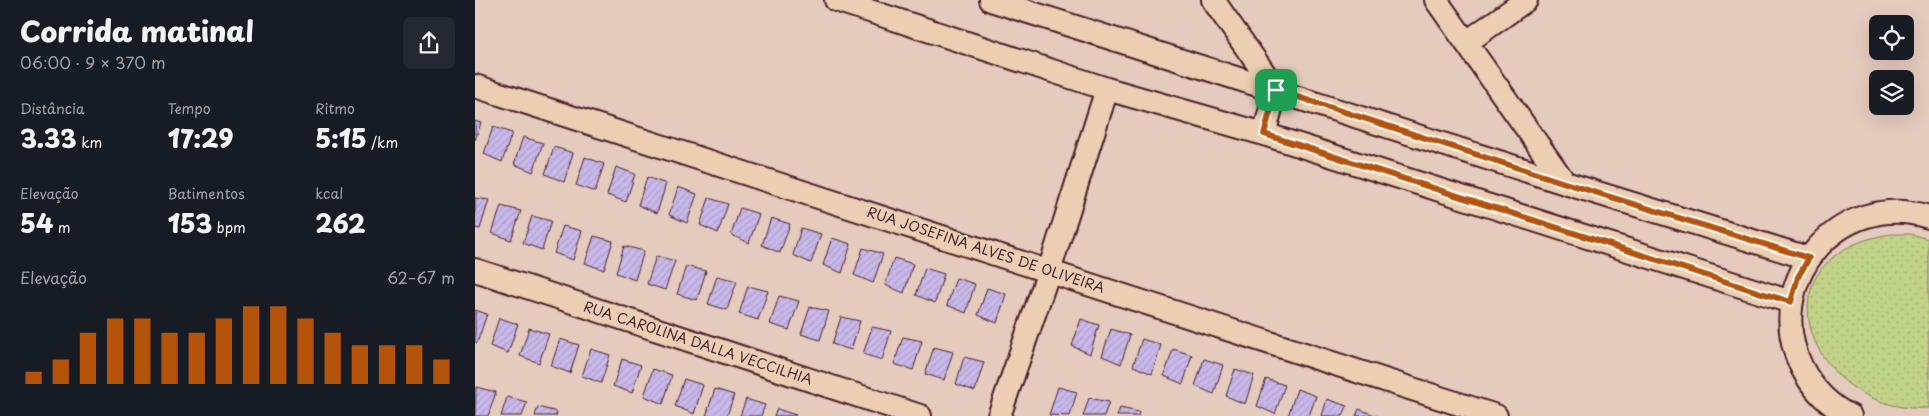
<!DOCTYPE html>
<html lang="pt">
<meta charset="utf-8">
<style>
body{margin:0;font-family:"Playpen Sans",sans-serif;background:#242831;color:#f1f3f6;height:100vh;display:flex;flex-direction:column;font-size:19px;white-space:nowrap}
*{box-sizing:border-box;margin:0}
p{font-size:16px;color:#9ea1a6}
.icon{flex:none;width:28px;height:28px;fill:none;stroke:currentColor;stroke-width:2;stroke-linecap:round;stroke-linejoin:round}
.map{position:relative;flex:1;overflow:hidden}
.side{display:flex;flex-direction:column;background:#171b24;width:475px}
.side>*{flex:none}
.tools{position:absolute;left:1394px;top:15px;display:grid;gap:10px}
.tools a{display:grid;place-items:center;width:45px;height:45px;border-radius:8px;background:#171b24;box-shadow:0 5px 20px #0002;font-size:25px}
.pin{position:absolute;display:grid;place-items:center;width:42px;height:42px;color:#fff;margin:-21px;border-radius:10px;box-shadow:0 2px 8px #0006}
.round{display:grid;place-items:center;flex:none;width:52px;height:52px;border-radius:8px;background:#242831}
.head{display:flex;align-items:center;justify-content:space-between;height:85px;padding:0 20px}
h1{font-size:28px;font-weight:800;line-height:38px}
.stats{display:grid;grid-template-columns:repeat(3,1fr);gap:8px;height:85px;padding:5px 20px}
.stats div{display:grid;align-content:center}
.stats b{font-size:25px;font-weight:800}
.stats small{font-size:14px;font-weight:400}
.stats p{font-size:14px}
.chart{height:140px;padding:10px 20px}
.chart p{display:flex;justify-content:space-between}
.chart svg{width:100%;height:90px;margin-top:5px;stroke:#b45309;stroke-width:6}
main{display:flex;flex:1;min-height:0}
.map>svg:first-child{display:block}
.grass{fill:url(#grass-dots);stroke:#857859}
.building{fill:url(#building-hatch);stroke:#4a1f2b}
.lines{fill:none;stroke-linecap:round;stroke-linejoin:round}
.minor-casing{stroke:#4a1f2b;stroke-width:26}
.minor{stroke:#eccfb2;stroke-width:22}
.route-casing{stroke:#fff;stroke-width:10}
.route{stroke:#b45309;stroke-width:6}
.labels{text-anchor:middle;stroke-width:4;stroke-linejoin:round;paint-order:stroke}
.street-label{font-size:14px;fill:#4a1f2b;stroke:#eccfb2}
</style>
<main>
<section class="side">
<div class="head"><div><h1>Corrida matinal</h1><p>06:00 · 9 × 370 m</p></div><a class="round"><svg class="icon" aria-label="share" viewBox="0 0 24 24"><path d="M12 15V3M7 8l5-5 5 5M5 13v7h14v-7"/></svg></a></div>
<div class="stats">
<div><p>Distância</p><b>3.33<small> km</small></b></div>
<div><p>Tempo</p><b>17:29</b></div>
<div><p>Ritmo</p><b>5:15<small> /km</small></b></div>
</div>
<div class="stats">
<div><p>Elevação</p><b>54<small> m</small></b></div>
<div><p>Batimentos</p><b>153<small> bpm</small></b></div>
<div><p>kcal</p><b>262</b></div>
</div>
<div class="chart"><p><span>Elevação</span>62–67 m</p>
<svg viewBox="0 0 160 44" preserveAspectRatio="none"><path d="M5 44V38M15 44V32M25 44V19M35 44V12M45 44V12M55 44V19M65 44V19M75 44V12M85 44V6M95 44V6M105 44V12M115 44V19M125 44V25M135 44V25M145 44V25M155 44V32"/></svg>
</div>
</section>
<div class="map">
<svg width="1454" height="416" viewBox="0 0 1454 416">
<defs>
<pattern id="grass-dots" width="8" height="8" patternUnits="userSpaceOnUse" patternTransform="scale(1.25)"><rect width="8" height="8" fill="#c0d287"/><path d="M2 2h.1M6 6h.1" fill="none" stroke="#a6b475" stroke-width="1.8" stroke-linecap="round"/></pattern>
<pattern id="building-hatch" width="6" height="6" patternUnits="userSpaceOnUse" patternTransform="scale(1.25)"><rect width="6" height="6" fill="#c8b9ea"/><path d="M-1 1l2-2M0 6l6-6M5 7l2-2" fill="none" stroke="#ad9fc9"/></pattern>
</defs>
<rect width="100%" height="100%" fill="#e5cbbd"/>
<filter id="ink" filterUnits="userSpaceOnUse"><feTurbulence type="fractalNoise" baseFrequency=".02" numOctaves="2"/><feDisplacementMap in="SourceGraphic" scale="10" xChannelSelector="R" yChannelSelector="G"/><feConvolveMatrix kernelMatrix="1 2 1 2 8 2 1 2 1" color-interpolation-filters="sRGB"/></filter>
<g filter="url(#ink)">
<path class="grass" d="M 1416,234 L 1434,234 L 1454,239 L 1454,408 C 1336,416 1272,256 1416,234 Z"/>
<path class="building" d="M 0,121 L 6,123 L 0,140 Z
M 18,127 L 37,133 L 27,162 L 9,154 Z
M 48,137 L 68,143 L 58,172 L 39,164 Z
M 79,147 L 98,153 L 89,182 L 70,174 Z
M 110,157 L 129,164 L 120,192 L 101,185 Z
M 141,167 L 160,174 L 151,202 L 132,195 Z
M 172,177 L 191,184 L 182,213 L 163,205 Z
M 203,187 L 222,194 L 212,223 L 194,215 Z
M 0,198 L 14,200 L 5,229 L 0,228 Z
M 234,198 L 253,204 L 243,233 L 225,225 Z
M 26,206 L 46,211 L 36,240 L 17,233 Z
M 265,208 L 284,214 L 274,243 L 256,235 Z
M 57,216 L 76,221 L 67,250 L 48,243 Z
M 296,218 L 315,224 L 305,253 L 287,245 Z
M 88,226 L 107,231 L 98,260 L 79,253 Z
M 326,228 L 346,234 L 336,263 L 318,255 Z
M 119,236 L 138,241 L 129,270 L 110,263 Z
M 357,238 L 376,244 L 367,273 L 348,265 Z
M 149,246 L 169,251 L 160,280 L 141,273 Z
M 388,248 L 408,254 L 398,283 L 379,275 Z
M 181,256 L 200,261 L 190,290 L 172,284 Z
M 419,258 L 438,264 L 429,293 L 410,285 Z
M 211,266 L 231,271 L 222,300 L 202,294 Z
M 450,268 L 469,274 L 460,303 L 441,295 Z
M 242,276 L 262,281 L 252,310 L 233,304 Z
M 481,278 L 500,284 L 491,313 L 472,305 Z
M 273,286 L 293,291 L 283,320 L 264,314 Z
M 512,288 L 531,294 L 522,323 L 503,315 Z
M 304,296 L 324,301 L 314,330 L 295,324 Z
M 335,307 L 354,311 L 345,340 L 326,334 Z
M 0,310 L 12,314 L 2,343 L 0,342 Z
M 366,317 L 385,321 L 376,350 L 357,344 Z
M 24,318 L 43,324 L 33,353 L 15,346 Z
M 606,319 L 624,325 L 615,354 L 597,346 Z
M 397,327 L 416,331 L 407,360 L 388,354 Z
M 54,328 L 74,334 L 64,363 L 45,356 Z
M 636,329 L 655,335 L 646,364 L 627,356 Z
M 428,337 L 447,341 L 438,370 L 419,364 Z
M 85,339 L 104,345 L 95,373 L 76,366 Z
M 667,339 L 686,345 L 677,374 L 658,366 Z
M 459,347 L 478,352 L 469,380 L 450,374 Z
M 116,349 L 135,355 L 126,383 L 107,376 Z
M 698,349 L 717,355 L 708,384 L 689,376 Z
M 489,357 L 509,362 L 500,391 L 481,384 Z
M 147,359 L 166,365 L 157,393 L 138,386 Z
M 729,359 L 748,365 L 739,394 L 720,386 Z
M 178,369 L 197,375 L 188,404 L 169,396 Z
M 760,369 L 779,375 L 770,404 L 751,396 Z
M 209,379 L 228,385 L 219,414 L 200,406 Z
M 791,379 L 810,385 L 800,414 L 782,406 Z
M 1,387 L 21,392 L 13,416 L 0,416 Z
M 583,387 L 602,392 L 595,416 L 574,415 Z
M 240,389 L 259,395 L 252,416 L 231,416 Z
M 822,389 L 841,396 L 834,416 L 813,416 Z
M 32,397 L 52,402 L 47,416 L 26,416 Z
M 614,398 L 634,402 L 629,416 L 608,416 Z
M 271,399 L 290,405 L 286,416 L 265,416 Z
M 852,399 L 872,406 L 868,416 L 847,416 Z
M 63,407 L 82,412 L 81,416 L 60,416 Z
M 645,408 L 664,412 L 663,416 L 642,416 Z
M 302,409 L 321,415 L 320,416 L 299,416 Z
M 884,409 L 902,416 L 881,416 Z"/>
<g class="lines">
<g class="minor-casing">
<path id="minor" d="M 361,0 L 632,89 L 789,134 L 1316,302
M 516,0 L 1090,183 L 1333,258
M 738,0 L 801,90 L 789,134
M 961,0 L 1090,183
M 992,42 L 1051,0
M 0,86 L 1021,416
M 0,270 L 445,416
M 524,416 L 574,271 L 632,89
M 1375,416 C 1355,406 1338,389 1327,368 C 1285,284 1363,188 1454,217"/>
</g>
<use href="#minor" class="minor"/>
</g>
</g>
<g class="lines" filter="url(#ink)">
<g class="route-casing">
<path id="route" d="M 801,90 L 1090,183 L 1334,258 L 1323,277 L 1316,302 L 1283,292 L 789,134 Z"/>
</g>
<use href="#route" class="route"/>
</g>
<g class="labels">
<g class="street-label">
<text transform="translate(511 250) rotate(18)" y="5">RUA JOSEFINA ALVES DE OLIVEIRA</text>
<text transform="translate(223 343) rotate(18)" y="5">RUA CAROLINA DALLA VECCILHIA</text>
</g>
</g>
</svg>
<div class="tools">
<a><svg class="icon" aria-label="locate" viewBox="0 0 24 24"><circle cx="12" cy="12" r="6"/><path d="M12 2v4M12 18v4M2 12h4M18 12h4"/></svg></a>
<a><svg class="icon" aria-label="layers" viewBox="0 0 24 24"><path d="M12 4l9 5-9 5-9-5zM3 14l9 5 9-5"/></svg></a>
</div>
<div class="pin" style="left:801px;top:90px;background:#1e9e55"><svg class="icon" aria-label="arrive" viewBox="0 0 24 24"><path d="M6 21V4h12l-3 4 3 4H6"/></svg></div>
</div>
</main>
